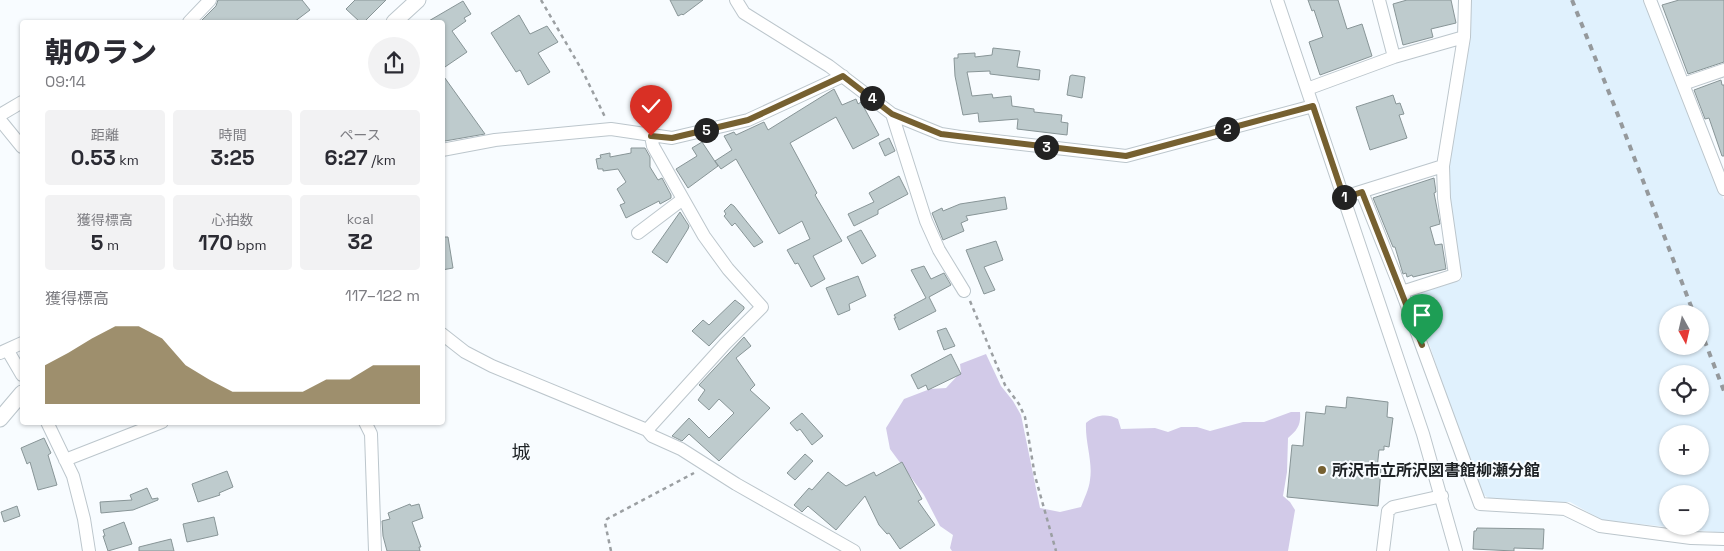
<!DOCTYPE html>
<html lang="ja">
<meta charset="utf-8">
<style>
body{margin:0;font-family:"Space Grotesk","Noto Sans JP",sans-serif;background:#f2f2f3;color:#2b2b33;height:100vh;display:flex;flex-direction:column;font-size:19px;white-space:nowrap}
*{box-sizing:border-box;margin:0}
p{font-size:16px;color:#7c7c81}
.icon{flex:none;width:28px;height:28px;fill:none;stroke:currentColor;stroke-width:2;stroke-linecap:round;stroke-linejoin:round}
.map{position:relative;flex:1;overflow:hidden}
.sheet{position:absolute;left:20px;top:20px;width:425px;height:405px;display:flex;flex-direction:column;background:#fff;border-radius:5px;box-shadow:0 1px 4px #0004}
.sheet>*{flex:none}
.needle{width:32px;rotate:172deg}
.fabs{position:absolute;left:1659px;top:305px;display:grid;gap:10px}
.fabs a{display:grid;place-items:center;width:50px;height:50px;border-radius:50%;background:#fff;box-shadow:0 1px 4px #0004;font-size:25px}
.pin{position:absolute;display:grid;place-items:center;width:42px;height:42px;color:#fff;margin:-51px -21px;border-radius:50% 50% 50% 0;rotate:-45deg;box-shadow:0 0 5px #0007}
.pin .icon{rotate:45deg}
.km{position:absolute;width:25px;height:25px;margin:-12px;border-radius:50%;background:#222;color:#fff;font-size:14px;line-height:25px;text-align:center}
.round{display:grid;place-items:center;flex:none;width:52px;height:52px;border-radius:26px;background:#f2f2f3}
.headline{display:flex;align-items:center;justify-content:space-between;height:85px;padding:0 25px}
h1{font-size:28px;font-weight:800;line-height:38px}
.figures{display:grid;grid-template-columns:repeat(3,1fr);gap:8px;height:85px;padding:5px 25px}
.figures div{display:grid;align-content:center;border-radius:5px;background:#f2f2f3;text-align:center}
.figures b{font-size:21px;font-weight:800}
.figures small{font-size:14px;font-weight:400}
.figures p{font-size:14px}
.chart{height:140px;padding:10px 25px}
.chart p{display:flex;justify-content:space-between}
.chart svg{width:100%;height:90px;margin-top:5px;fill:#766030;opacity:.7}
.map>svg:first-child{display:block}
.built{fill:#e0f1fd;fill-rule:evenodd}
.green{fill:#d2cae8}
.building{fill:#becbcd;stroke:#889597}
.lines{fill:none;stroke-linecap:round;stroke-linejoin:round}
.minor-casing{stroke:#bcc6cc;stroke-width:14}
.major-casing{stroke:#bcc6cc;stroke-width:17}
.path{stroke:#9b9fa2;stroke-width:2.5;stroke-dasharray:4 4;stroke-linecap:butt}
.minor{stroke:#fff;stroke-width:12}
.major{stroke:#fff;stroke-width:15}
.rail{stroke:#95999c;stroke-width:4;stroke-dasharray:6 6;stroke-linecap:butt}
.route-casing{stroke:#fff;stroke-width:10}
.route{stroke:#766030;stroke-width:6}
.poi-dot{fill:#766030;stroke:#f8fcff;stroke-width:2}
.labels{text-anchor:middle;stroke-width:4;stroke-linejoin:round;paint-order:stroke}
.poi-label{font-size:16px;font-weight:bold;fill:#1e2225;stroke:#f8fcff;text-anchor:start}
.quarter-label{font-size:19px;fill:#1e2225;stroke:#f8fcff}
</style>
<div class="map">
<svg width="1724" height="551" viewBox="0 0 1724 551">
<rect width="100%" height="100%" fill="#f8fcff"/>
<path class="built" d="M 1468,0 L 1644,0 L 1724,200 L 1724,533 L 1602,520 L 1570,502 L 1495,502 L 1479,492 L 1413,296 L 1462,279 L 1449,214 L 1446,167 ZM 1668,314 L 1700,314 L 1700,346 L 1668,346 ZM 1668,374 L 1700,374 L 1700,406 L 1668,406 ZM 1668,434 L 1700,434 L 1700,466 L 1668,466 ZM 1668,494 L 1700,494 L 1700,526 L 1668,526 Z"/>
<path class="green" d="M 986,354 L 1001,386 L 1013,401 L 1021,415 L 1040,508 L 1060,512 L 1081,507 C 1084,499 1089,489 1090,480 C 1093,461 1085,443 1086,423 C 1095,415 1107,413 1118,419 L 1121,429 L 1155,428 L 1168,432 L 1181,427 L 1197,427 L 1210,431 L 1243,422 L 1264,422 L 1291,412 L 1300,412 C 1301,424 1298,430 1288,438 L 1287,472 L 1283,496 L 1290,502 L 1295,510 L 1288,551 L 952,551 L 950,548 L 953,535 L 940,526 L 924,495 L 890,449 L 886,428 L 904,399 L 930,389 L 946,388 L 961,372 L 960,364 Z"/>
<path class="building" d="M 218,0 L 302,0 L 310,10 L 294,22 L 200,22 L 216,6 Z
M 355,0 L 386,0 L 364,22 L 360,22 L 346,9 Z
M 670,0 L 703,0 L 683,15 L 682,14 L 678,16 Z
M 1308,0 L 1338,0 L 1347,29 L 1362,24 L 1372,56 L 1320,75 L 1309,42 L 1323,37 L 1314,10 L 1312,11 Z
M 1407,0 L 1451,0 L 1456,23 L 1431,29 L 1433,37 L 1403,45 L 1393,4 Z
M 1679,0 L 1724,0 L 1724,62 L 1688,74 L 1662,5 Z
M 463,1 L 471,14 L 464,18 L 466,21 L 452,31 L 467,52 L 442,69 L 442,22 L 427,22 Z
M 519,15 L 530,34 L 547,26 L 558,42 L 538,53 L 550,72 L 528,85 L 520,70 L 516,72 L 491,33 Z
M 993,48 L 1020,51 L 1017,67 L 1040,70 L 1039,80 L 990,74 L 990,71 L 967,72 L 972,96 L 992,94 L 993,98 L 1011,96 L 1012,106 L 1034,109 L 1034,112 L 1062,115 L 1061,122 L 1068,123 L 1067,135 L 1017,129 L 1018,119 L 979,122 L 978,113 L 963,115 L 955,76 L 954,58 L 958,58 L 958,54 L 975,53 L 975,57 L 992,55 Z
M 442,74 L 485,134 L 445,141 L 442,138 Z
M 1072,75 L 1085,77 L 1082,98 L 1067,95 L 1070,76 Z
M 1721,80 L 1722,85 L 1724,85 L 1724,156 L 1722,156 L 1709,118 L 1705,119 L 1694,90 Z
M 834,89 L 842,105 L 856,99 L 858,104 L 861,102 L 879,135 L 853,149 L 836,117 L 790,143 L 817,193 L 815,195 L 842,241 L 813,256 L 825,279 L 811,287 L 798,263 L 795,264 L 787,250 L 810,239 L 802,221 L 779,234 L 736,159 L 721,169 L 715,161 L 732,150 L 724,136 L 734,132 L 736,135 L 764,122 L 768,130 Z
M 1393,95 L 1396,104 L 1400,103 L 1404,114 L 1399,115 L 1407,138 L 1370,150 L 1356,107 Z
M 889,138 L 895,151 L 885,156 L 879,143 Z
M 702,142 L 718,166 L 688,188 L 676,169 L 697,156 L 692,148 Z
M 631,148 L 645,148 L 650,157 L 650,167 L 658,180 L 662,178 L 671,195 L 671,198 L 660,204 L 659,201 L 626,218 L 620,205 L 625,203 L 617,189 L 626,182 L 618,169 L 603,171 L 603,169 L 598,169 L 596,159 L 601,158 L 600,155 L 610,153 L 610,157 L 631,153 Z
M 899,176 L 908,194 L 878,210 L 878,214 L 854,226 L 848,214 L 874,202 L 869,193 Z
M 1434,178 L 1436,192 L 1434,193 L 1440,224 L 1430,227 L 1435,245 L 1442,244 L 1446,269 L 1413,277 L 1412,275 L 1407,277 L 1406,273 L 1403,274 L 1395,247 L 1393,247 L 1373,198 Z
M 1005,197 L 1007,209 L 966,216 L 968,220 L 961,223 L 964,231 L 943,240 L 932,213 L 942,208 L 943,211 L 960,204 Z
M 731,204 L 734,206 L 763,242 L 754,247 L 735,223 L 732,226 L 724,216 L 726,214 L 724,211 Z
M 680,212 L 689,226 L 688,229 L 667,263 L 652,252 Z
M 861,230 L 876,256 L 862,264 L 847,237 Z
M 442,237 L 448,237 L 453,268 L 442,270 Z
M 996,241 L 1003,260 L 984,267 L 995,290 L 984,294 L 966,250 Z
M 924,266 L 931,279 L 944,273 L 951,285 L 929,297 L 936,311 L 899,330 L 894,318 L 896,318 L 894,315 L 926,298 L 911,270 Z
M 858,276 L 866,296 L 849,304 L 850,310 L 838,315 L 826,288 Z
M 735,300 L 744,307 L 744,309 L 709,346 L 692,331 L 703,320 L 709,325 Z
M 946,328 L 955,346 L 944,350 L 937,331 Z
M 744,337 L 751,346 L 736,358 L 755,385 L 750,390 L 770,408 L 719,461 L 689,434 L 682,441 L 672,436 L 689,418 L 709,438 L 734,413 L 719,399 L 709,410 L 698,400 L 705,390 L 699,385 Z
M 951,354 L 961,374 L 928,390 L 926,385 L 918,389 L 911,375 Z
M 1347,397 L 1388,402 L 1387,417 L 1393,418 L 1389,447 L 1384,446 L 1384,450 L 1379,450 L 1377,469 L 1381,469 L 1378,506 L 1287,497 L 1292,445 L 1303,446 L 1306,412 L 1325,414 L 1326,406 L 1346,408 Z
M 802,413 L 823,436 L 812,445 L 800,429 L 797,431 L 790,423 Z
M 44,438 L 51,453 L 48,455 L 57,485 L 38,490 L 30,462 L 27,464 L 21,448 Z
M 805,454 L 813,461 L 795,480 L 787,473 Z
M 902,462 L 922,499 L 918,501 L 935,525 L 900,549 L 889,533 L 887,534 L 879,525 L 865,496 L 836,530 L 808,506 L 802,512 L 794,505 L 809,488 L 812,490 L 828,472 L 846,486 L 874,472 L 876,476 Z
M 227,471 L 233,487 L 219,493 L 220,495 L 198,502 L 192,484 Z
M 147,488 L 152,499 L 158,498 L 158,500 L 133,510 L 101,513 L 100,502 L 132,500 L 130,495 Z
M 410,504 L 411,506 L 419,504 L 423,518 L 412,522 L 421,547 L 419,547 L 420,551 L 387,551 L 383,536 L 382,521 L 390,519 L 388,513 Z
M 17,506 L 20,516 L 4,522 L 1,512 Z
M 214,517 L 218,535 L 187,542 L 183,524 Z
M 124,522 L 132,544 L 108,551 L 103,536 L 105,536 L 103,530 Z
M 1477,528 L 1544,529 L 1543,549 L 1514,548 L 1514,551 L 1473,549 L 1474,531 L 1476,531 Z
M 171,539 L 174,551 L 139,551 L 139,547 Z"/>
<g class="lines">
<g class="minor-casing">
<path id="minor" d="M 736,0 L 744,13 L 829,66 L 892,114 L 941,134 L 960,137 L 1126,156 L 1313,106
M 1277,0 L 1423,434 L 1456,551
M 1379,0 L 1394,57
M 1650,0 L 1724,189
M 189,22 L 210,0
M 1683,84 L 1724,70
M 1307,89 L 1394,57 L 1464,37
M 892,114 L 926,221 L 939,250 L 964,291
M 0,115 L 22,102
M 0,120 L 22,147
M 442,150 L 495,140 L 611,129 L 672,138 L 748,120 L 843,76
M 1362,192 L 1402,292 L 1480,504 L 1565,509 L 1600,526 L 1691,538 L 1724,539
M 1344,197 L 1443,166
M 638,233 L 683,199
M 1402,292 L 1455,275 L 1444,198 L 1443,166 L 1464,37 L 1465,0
M 442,334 L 465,352 L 492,366 L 647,430 L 652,436 L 681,449 L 736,484 L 854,551
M 8,351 L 22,375
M 0,353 L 22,343
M 47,422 L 73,476 L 84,519 L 89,551
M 365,422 L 371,434 L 375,551
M 647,430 L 725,344 L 762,307 L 728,269 L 704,236 L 653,146 L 651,136
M 65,460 L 162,422
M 1383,551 L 1388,511 L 1393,507 L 1442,496"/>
</g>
<g class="major-casing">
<path id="major" d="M 394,22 L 418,0
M 0,419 L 22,393"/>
</g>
<path class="path" d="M 541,0 L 583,72 L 606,119
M 970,301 L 1005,385 L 1019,404 L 1025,417 L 1035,476 L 1056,551
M 611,551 L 605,523 L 607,519 L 694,473"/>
<use href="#minor" class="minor"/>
<use href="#major" class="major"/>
<path class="rail" d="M 1572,0 L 1616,110 L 1694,314
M 1700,329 L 1724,391"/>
</g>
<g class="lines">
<g class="route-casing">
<path id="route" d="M 651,136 L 672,138 L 748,120 L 843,76 L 892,114 L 941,134 L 1126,156 L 1313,106 L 1344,198 L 1362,192 L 1422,345"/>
</g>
<use href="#route" class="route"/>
</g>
<circle class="poi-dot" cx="1322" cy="470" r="5"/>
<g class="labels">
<g class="poi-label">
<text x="1332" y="476">所沢市立所沢図書館柳瀬分館</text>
</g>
<g class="quarter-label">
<text x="521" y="459">城</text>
</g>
</g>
</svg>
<div class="fabs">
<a><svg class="needle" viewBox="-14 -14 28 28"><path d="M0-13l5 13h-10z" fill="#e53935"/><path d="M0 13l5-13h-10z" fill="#7c7c81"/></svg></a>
<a><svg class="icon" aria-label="locate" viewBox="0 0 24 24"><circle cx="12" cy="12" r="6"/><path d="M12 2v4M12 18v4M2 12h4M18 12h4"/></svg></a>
<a>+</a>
<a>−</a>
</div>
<div class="pin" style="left:1422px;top:345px;background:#1e9e55"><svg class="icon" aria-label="arrive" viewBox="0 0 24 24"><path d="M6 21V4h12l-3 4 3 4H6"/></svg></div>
<div class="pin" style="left:651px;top:136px;background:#d93025"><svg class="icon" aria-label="check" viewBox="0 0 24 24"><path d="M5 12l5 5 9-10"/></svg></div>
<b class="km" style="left:1344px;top:197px">1</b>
<b class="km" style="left:1227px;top:129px">2</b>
<b class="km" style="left:1046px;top:147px">3</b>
<b class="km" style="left:872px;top:98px">4</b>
<b class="km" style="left:706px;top:130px">5</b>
<section class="sheet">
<div class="headline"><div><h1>朝のラン</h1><p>09:14</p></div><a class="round"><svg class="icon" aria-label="share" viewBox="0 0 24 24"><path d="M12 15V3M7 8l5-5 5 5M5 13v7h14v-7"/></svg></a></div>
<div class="figures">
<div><p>距離</p><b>0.53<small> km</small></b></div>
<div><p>時間</p><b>3:25</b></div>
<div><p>ペース</p><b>6:27<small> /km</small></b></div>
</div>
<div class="figures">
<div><p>獲得標高</p><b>5<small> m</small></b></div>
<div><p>心拍数</p><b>170<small> bpm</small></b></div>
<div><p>kcal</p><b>32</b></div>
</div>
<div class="chart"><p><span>獲得標高</span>117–122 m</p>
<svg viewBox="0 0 160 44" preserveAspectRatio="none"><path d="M0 44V25L10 19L20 12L30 6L40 6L50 12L60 25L70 32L80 38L90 38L100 38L110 38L120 32L130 32L140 25L150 25L160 25V44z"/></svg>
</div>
</section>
</div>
